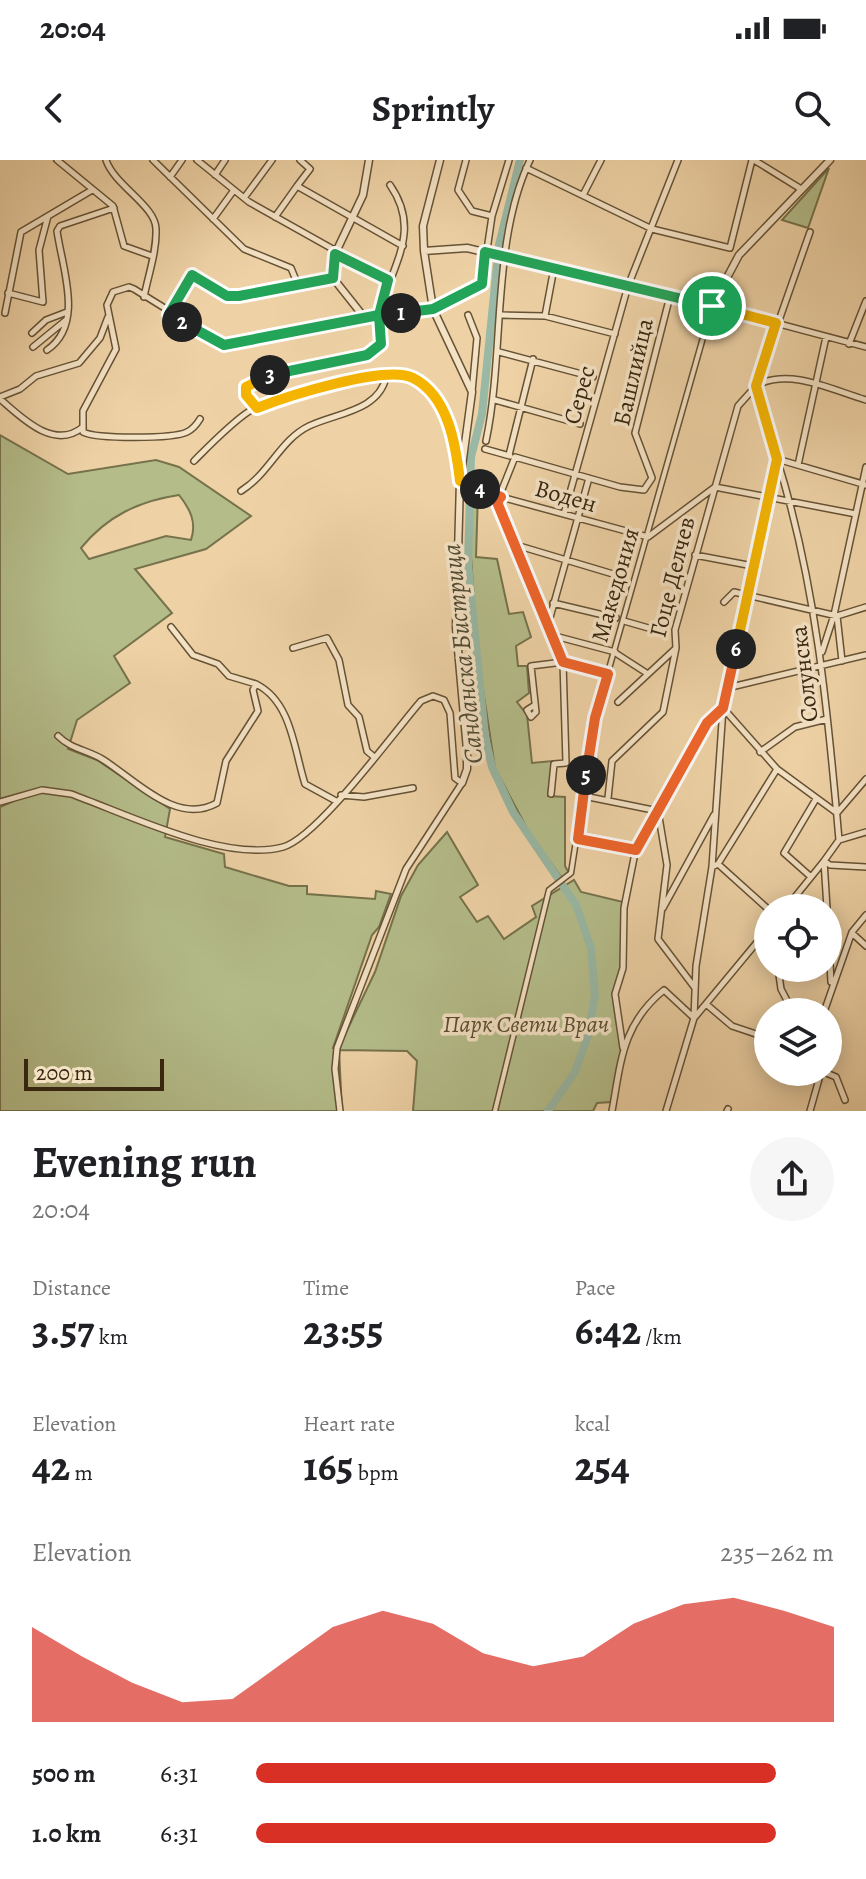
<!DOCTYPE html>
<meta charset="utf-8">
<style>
body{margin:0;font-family:Alegreya,serif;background:#f6f6f6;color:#202124;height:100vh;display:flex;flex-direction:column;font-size:30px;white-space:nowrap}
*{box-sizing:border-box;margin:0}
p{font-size:26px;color:#757577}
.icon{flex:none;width:44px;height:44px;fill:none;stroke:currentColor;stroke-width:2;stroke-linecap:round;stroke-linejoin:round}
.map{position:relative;height:951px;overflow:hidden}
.side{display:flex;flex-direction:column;background:#fff;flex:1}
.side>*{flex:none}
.fabs{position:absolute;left:754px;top:734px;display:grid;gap:16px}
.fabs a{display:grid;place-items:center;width:88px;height:88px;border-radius:50%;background:#fff;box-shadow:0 4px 20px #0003;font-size:40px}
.scale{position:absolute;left:24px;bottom:20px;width:140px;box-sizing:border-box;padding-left:8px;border:4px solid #39270f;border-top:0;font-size:22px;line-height:28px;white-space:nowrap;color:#39270f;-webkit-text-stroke:6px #f4e2c5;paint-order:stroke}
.pin{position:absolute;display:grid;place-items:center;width:68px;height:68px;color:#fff;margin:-34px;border:4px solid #fff;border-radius:50%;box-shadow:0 2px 8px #0007}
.km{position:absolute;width:40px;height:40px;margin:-20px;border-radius:50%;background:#222;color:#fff;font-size:22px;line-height:40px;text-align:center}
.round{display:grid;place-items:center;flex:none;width:84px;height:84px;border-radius:42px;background:#f6f6f6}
.head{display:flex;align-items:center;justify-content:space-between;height:136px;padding:0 32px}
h1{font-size:44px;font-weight:700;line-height:60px}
.metrics{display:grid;grid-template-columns:repeat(3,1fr);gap:12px;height:136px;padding:8px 32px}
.metrics div{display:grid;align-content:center}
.metrics b{font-size:40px;font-weight:700}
.metrics small{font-size:22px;font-weight:400}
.metrics p{font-size:22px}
.chart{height:224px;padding:16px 32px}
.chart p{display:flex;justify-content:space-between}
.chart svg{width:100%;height:144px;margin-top:8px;fill:#d93025;opacity:.7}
ul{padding:0 32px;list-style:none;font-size:26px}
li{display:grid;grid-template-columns:128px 96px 1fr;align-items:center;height:60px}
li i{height:20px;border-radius:10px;background:#d93025}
.status{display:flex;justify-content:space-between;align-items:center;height:56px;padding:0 40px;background:#fff;direction:ltr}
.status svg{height:22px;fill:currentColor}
header{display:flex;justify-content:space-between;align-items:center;height:104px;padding:0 32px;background:#fff;font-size:36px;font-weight:700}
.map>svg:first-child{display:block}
.green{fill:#b4bd8a;stroke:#76724c;stroke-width:2;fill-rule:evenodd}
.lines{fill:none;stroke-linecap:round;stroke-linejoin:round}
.river{stroke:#99b8a5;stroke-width:8}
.pedestrian-casing{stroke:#665235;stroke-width:7}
.minor-casing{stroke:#665235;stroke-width:8}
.tertiary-casing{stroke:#665235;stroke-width:9}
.pedestrian{stroke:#f4e2c5;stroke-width:4}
.minor{stroke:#f4e2c5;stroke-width:5}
.tertiary{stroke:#f4e2c5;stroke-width:6}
.split-1-casing{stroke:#fff;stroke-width:16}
.split-2-casing{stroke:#fff;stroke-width:16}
.split-3-casing{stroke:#fff;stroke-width:16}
.split-4-casing{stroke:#fff;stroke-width:16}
.split-5-casing{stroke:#fff;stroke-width:16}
.split-6-casing{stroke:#fff;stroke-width:16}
.split-7-casing{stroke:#fff;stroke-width:16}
.split-1{stroke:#22a559;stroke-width:10}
.split-2{stroke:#22a559;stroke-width:10}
.split-3{stroke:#22a559;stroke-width:10}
.split-4{stroke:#f5b400;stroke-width:10}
.split-5{stroke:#f0652b;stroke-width:10}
.split-6{stroke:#f0652b;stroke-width:10}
.split-7{stroke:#f5b400;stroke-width:10}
.labels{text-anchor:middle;stroke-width:7;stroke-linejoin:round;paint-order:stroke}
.street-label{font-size:24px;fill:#39270f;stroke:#f4e2c5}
.park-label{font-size:24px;font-style:italic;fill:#584c2e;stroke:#f4e2c5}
.water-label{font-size:26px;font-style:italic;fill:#514b34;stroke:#f4e2c5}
</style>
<div class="status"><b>20:04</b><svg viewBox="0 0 49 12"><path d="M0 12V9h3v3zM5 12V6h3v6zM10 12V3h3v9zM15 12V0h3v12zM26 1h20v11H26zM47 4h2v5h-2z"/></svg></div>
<header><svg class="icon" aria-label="back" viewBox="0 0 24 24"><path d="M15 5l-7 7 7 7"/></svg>Sprintly<svg class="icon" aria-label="search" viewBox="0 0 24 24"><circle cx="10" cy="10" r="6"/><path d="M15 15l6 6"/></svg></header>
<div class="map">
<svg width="866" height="951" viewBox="0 0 866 951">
<rect width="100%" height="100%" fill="#eed2a6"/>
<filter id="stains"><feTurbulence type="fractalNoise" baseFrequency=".0025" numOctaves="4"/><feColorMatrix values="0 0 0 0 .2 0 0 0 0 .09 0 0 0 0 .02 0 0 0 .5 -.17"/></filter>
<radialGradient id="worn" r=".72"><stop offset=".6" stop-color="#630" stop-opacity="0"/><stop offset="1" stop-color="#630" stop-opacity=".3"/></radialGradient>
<path class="green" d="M 829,8 L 808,68 L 782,60 Z
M 0,275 L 68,314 L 156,300 L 179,307 L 251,356 L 206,389 L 135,409 L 172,453 L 114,496 L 130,523 L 77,560 L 68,589 L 97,600 L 170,649 L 165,677 L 224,694 L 225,707 L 289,726 L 307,726 L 307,734 L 375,739 L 376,731 L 391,734 L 379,767 L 372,775 L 333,888 L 338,889 L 375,812 L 401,736 L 418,705 L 447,672 L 478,725 L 460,737 L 477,762 L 488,756 L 504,779 L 536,757 L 532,746 L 574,720 L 581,732 L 623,742 L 622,806 L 613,834 L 622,890 L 611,942 L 597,943 L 593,951 L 413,951 L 417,901 L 407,891 L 339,890 L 342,951 L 0,951 L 0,647 L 16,640 L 0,644 ZM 179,335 C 190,349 197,362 191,380 L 166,376 L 89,399 L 81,388 C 107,356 139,341 179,335 Z
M 471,330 L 478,333 L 476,397 L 497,399 L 509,454 L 523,452 L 531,477 L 516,486 L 518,506 L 527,506 L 529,533 L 517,542 L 527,555 L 532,603 L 552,601 L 548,636 L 565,637 L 565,706 L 570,715 L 562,718 L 530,674 L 495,608 L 478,497 L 471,397 Z"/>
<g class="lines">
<path class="river" d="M 520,0 L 499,85 L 482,254 L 471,297 L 468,404 L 485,577 L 492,607 L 513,652 L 576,745 L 591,788 L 595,835 L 588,876 L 575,912 L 548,951"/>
<g class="pedestrian-casing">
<path id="pedestrian" d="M 495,951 L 549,730 L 571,713 L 595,558 L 712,146"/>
</g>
<g class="minor-casing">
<path id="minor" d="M 57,0 L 113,46 L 124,86 L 152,96
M 106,0 C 114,25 156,46 156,69 C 157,91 148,116 144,137
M 153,0 L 244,89 L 291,108 L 298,125
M 197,0 L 249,42 L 388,120
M 300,0 L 310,9 L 297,26 L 403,86
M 466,0 L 458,30 L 472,51 L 492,56
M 754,0 L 801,29
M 526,8 L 652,69 L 730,88 L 752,0
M 215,15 L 225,0
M 170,17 L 182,0
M 583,35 L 601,0
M 244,38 L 272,0
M 275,57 L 297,26
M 213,59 L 234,30
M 8,133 L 43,142 L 39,90 L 48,56
M 712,146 L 866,187
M 433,149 L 482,124 L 492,56 L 509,0
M 5,153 L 21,72 L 92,30
M 169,154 L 192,115 L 232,137 L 333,118
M 468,155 L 477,178 L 472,232
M 502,155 L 545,156 L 615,174
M 545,156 L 554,108
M 32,173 L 46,160 L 67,152
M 849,184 L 866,141
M 33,187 L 66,160
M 47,190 C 85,164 62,108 57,71 L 60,66 L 114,48
M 499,192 L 593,217
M 757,225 C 791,208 832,230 866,240
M 0,237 L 20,229 L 36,216 L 79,203 L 100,178 L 108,157
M 0,239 C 22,258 54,291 83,267
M 495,240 L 580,264
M 257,248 L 246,235 L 246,227 L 252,222 L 367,195 L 381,184 C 370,122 431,84 390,25
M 200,259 C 197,264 193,269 187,272 C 173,279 96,279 83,272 L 83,251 L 116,189 L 107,145 L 113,132 L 129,127 L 134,129 L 224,185 L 364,157
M 486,281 C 505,191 491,82 530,0
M 485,289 L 510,296
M 509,295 L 533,199
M 777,299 C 816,423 828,552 839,680
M 777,299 L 866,325
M 194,301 C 211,284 229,265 248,252 C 270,236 392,206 415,218 C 449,237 456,287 460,321 L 501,337 L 648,377 L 715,327
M 798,305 L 826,177
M 715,327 L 856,354
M 241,331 C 270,313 280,280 309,266 C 336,253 379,251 386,217
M 564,354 L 628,126 L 678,0
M 516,385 L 623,417
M 695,395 L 753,406
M 724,442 L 734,432 L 837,456 L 866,447
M 553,443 L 616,458
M 837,456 L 842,501
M 549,461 L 589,318
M 624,461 L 652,469
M 171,467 L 193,495 L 218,504 L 229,516 L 256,524
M 555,476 L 615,492
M 293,488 L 327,478 L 339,500 L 348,545 L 359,557 L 367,591 L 373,596
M 822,492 L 834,455 L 866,307
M 617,494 L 648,514
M 727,528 L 866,495
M 618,542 L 675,489
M 535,545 L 527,550 L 531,557 L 536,552 L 531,506 L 563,502 L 608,514
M 58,576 C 71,589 87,590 102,599 C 136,620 176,666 217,643 L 226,601 L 258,551 L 253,530 L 256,524 C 292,542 294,590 305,624 L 336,641
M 760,592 L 795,567 L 827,559
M 551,634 L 554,604 L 566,603 L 563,502 L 497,342 L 515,297 L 620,327 L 644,330 L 652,318 L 635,273 L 670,136
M 341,635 L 364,637 L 413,628
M 584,636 L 658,651 L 667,705 L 658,779 L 695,828
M 608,638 L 612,601 L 663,552 L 676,488 L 675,470 L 738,246 L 756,226 L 810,72
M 0,642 L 42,630 L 71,634 C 127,654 225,703 283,687 C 318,677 394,572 421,541 L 433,536 L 444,540 L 450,553 L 455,618 L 462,623 L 406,709 L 337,888 L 335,909 L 340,951
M 578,679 L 636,690
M 839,680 L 824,701 L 830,705 L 866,707
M 839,680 L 866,672
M 718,704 L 768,749
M 712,707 L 718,704 L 777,609
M 811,717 L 784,693 L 816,639
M 663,748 L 714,655
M 786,748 L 824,701 L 827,748
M 828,766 L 831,822
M 852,773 L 866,786
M 778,808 L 781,829 L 793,852
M 706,844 L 732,866 L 768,878
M 824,852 L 852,772 L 866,755
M 695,857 L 768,769
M 623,888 L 615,834 L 623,808 L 624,748 L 637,683 L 707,563 L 723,548 L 777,609 L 837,653 L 866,619
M 824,912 L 836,917 L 845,940
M 612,951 C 621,902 622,864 664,830 L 693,857
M 666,951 L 694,858 L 696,806 L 712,707 L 723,548 L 777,299 L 756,226
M 727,951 L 728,949
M 810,951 L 821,912"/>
</g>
<g class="tertiary-casing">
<path id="tertiary" d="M 369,0 L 363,35 L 335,94 L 333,118 L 364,157 L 433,149
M 440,0 L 423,66 L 424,91 L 433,149 L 472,232 L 460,321 L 456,467 L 467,590 L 467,609 L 462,623
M 424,91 L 467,88 L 712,146 L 739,95 L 830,0"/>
</g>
<use href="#pedestrian" class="pedestrian"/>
<use href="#minor" class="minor"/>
<use href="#tertiary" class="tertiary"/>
</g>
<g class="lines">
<g class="split-1-casing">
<path id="split-1" d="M 401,153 L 433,149 L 482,124 L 485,92 L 712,146"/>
</g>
<g class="split-2-casing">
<path id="split-2" d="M 182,162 L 169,154 L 192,115 L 227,136 L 239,136 L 333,118 L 335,94 L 388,120 L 379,155 L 401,153"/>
</g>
<g class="split-3-casing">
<path id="split-3" d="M 182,162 L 224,185 L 379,155 L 381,184 L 367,195 L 270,215"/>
</g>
<g class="split-4-casing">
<path id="split-4" d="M 270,215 L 246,227 L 246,235 L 257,248 C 285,237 386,204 413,218 C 449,236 456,287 460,321 L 480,329"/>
</g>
<g class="split-5-casing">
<path id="split-5" d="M 480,329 L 501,337 L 497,342 L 563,502 L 608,514 L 595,558 L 586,615"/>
</g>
<g class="split-6-casing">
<path id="split-6" d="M 586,615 L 578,679 L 636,690 L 707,563 L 723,548 L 736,489"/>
</g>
<g class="split-7-casing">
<path id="split-7" d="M 712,146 L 776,163 L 756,226 L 777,299 L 736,489"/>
</g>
<use href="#split-1" class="split-1"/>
<use href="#split-2" class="split-2"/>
<use href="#split-3" class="split-3"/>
<use href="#split-4" class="split-4"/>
<use href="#split-5" class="split-5"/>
<use href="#split-6" class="split-6"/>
<use href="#split-7" class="split-7"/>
</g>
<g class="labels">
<g class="street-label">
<text transform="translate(633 212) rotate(-77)" y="8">Башлийца</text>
<text transform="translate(579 235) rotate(-74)" y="8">Серес</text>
<text transform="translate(566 336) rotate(16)" y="8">Воден</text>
<text transform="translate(672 417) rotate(-76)" y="8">Гоце Делчев</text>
<text transform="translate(615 425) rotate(-74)" y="8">Македония</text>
<text transform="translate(804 514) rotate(-97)" y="8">Солунска</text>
</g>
<g class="park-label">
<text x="526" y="872">Парк Свети Врач</text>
</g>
<g class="water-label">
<text transform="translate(462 494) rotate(-96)" y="9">Санданска Бистрица</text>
</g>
</g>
<rect width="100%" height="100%" filter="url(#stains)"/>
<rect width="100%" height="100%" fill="url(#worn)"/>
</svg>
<div class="fabs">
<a><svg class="icon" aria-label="locate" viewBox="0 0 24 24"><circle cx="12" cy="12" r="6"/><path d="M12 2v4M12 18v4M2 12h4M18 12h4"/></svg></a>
<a><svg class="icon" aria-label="layers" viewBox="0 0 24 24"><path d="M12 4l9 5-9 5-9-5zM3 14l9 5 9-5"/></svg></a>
</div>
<div class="scale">200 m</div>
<div class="pin" style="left:712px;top:146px;background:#1e9e55"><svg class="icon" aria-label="arrive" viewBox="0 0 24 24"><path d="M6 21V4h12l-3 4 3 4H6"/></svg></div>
<b class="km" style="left:401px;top:153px">1</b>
<b class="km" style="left:182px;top:162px">2</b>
<b class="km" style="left:270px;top:215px">3</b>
<b class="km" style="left:480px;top:329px">4</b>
<b class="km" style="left:586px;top:615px">5</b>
<b class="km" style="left:736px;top:489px">6</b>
</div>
<section class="side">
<div class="head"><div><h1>Evening run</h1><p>20:04</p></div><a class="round"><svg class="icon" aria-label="share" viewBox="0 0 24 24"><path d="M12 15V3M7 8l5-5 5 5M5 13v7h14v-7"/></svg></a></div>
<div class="metrics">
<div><p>Distance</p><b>3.57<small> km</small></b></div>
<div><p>Time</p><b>23:55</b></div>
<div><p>Pace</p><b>6:42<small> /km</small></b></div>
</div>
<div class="metrics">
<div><p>Elevation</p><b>42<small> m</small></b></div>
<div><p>Heart rate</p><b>165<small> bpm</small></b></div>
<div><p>kcal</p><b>254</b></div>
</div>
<div class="chart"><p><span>Elevation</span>235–262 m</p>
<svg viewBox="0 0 160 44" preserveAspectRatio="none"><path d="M0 44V15L10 24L20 32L30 38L40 37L50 26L60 15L70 10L80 14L90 23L100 27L110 24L120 14L130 8L140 6L150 10L160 15V44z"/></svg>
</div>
<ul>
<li><b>500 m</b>6:31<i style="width:90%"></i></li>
<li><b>1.0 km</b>6:31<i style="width:90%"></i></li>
</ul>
</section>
